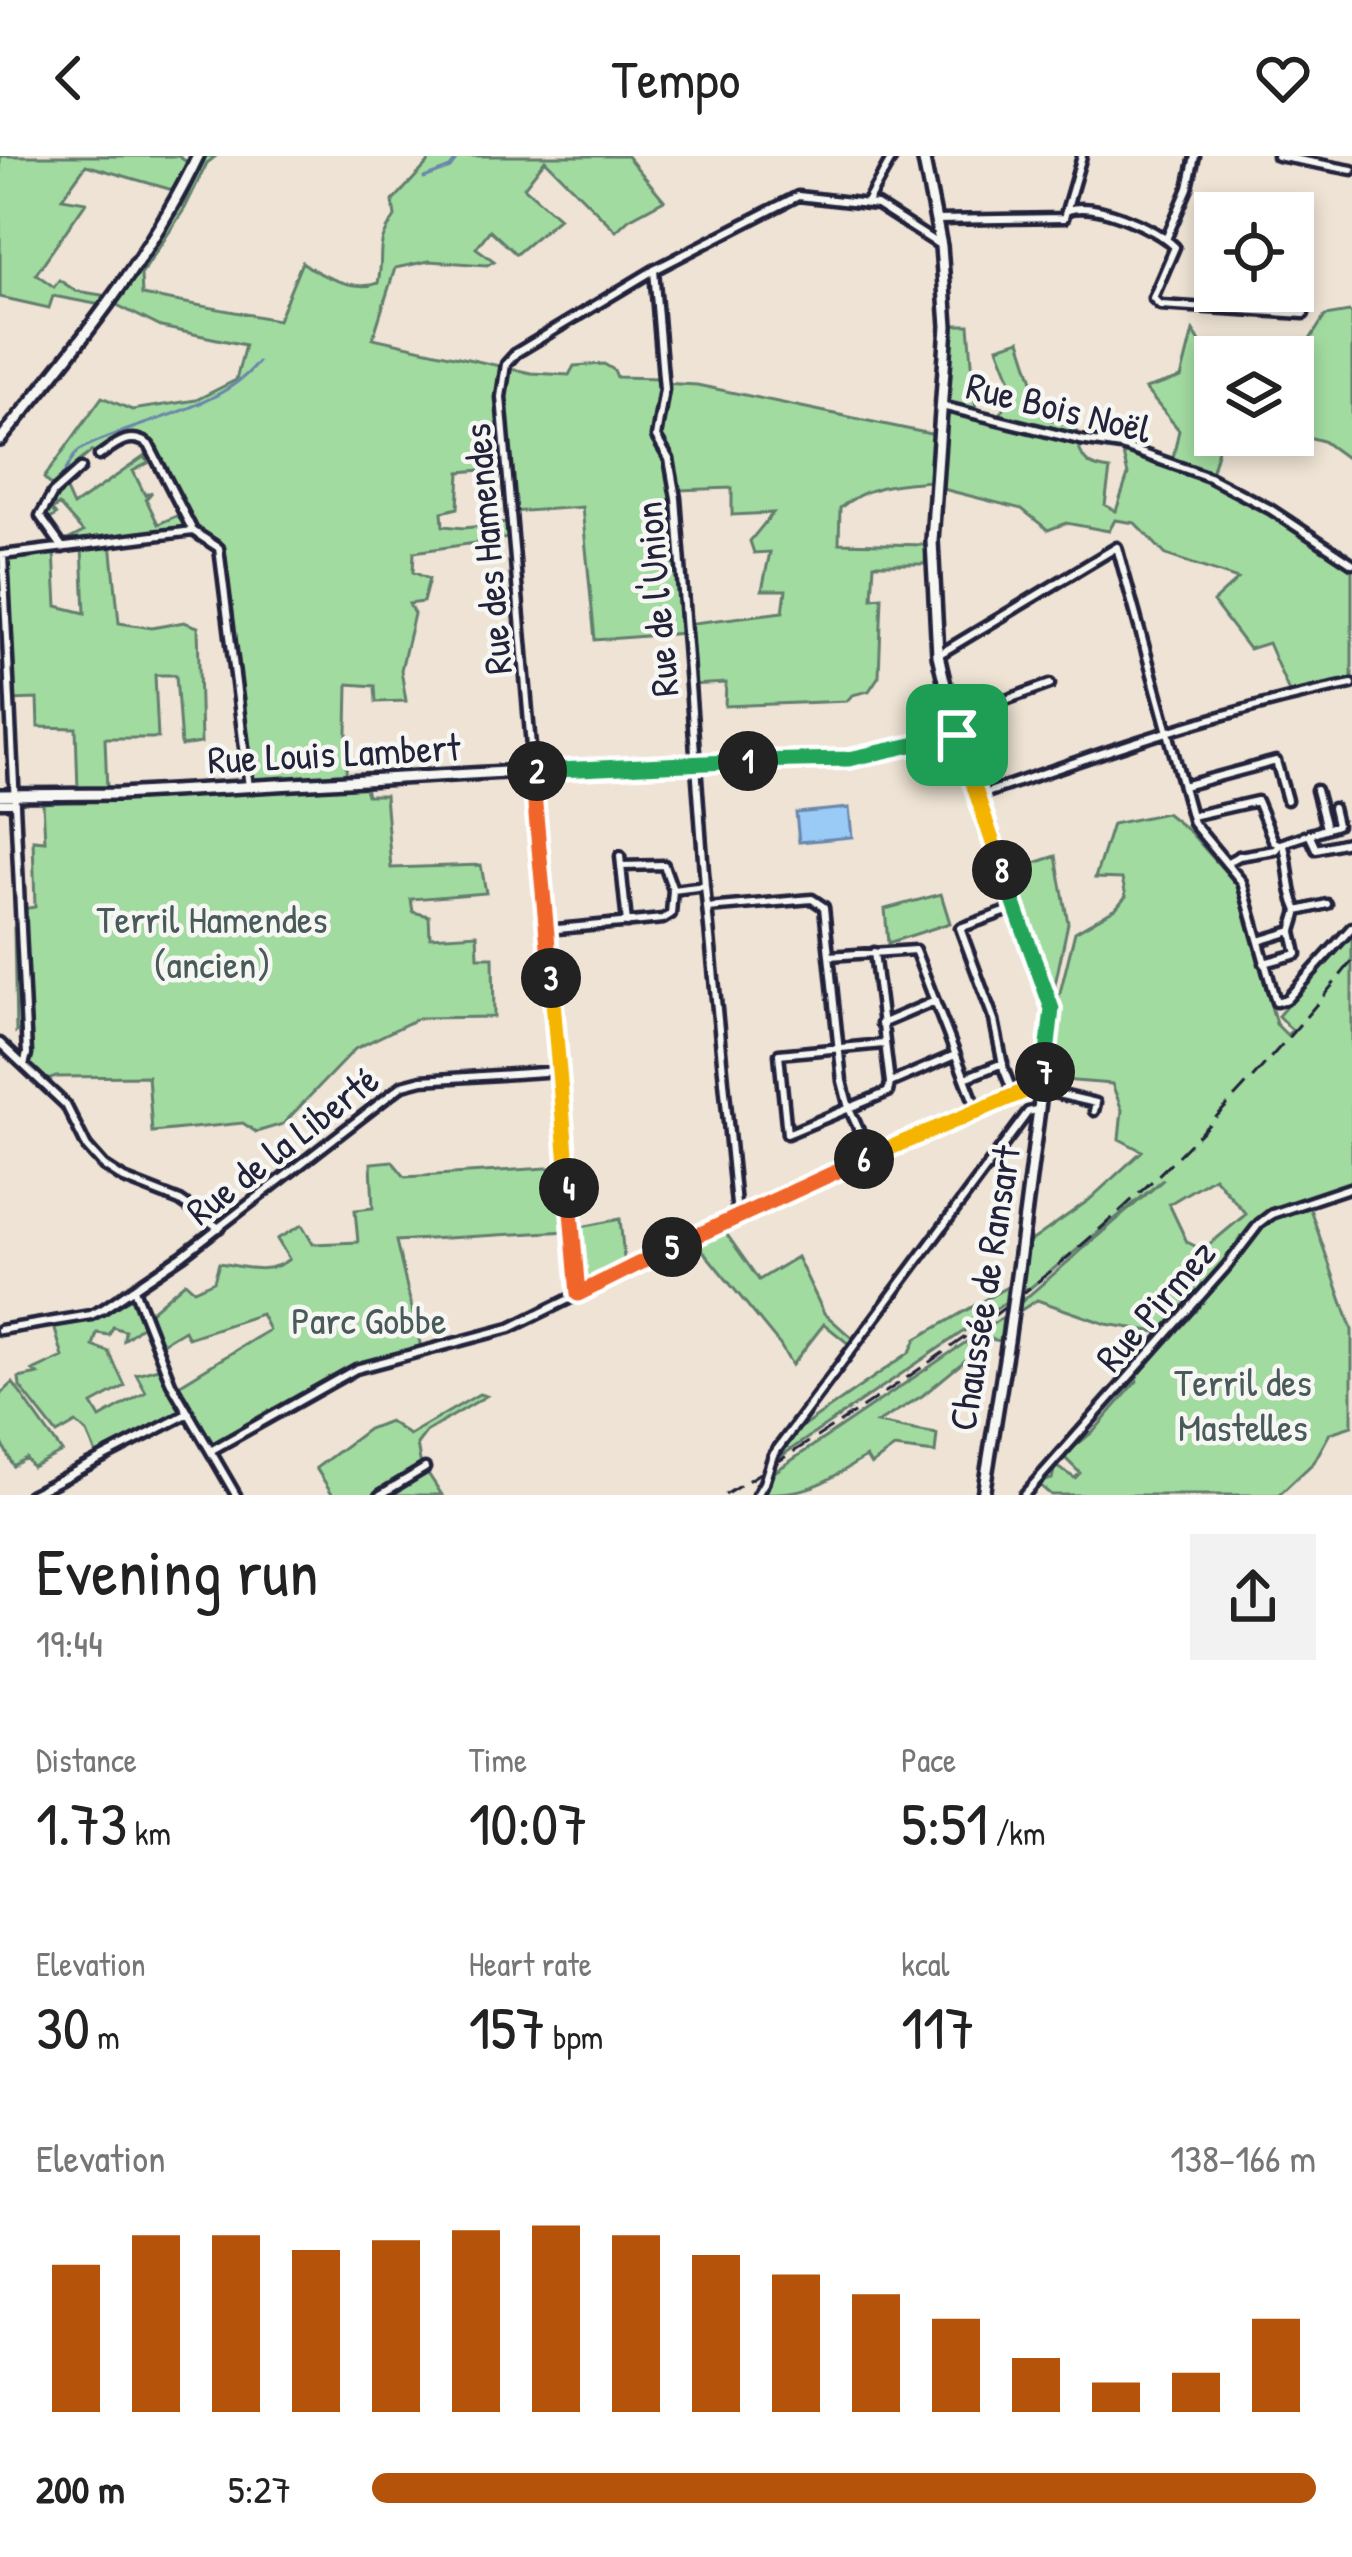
<!DOCTYPE html>
<meta charset="utf-8">
<style>
body{margin:0;font-family:"Patrick Hand",sans-serif;background:#f2f2f2;color:#222;height:100vh;display:flex;flex-direction:column;font-size:45px;white-space:nowrap}
*{box-sizing:border-box;margin:0}
p{font-size:39px;color:#767676}
.icon{flex:none;width:66px;height:66px;fill:none;stroke:currentColor;stroke-width:2;stroke-linecap:round;stroke-linejoin:round}
.map{position:relative;height:1339px;overflow:hidden}
.sheet{display:flex;flex-direction:column;background:#fff;flex:1}
.sheet>*{flex:none}
.buttons{position:absolute;left:1194px;top:36px;display:grid;gap:24px}
.buttons a{display:grid;place-items:center;width:120px;height:120px;border-radius:0px;background:#fff;box-shadow:0 6px 18px #0003;font-size:60px}
.pin{position:absolute;display:grid;place-items:center;width:102px;height:102px;color:#fff;margin:-51px;border-radius:24px;box-shadow:0 6px 18px #0006}
.km{position:absolute;width:60px;height:60px;margin:-30px;border-radius:50%;background:#222;color:#fff;font-size:33px;line-height:60px;text-align:center}
.round{display:grid;place-items:center;flex:none;width:126px;height:126px;border-radius:0px;background:#f2f2f2}
.headline{display:flex;align-items:center;justify-content:space-between;height:204px;padding:0 36px}
h1{font-size:66px;font-weight:600;line-height:90px}
.metrics{display:grid;grid-template-columns:repeat(3,1fr);gap:18px;height:204px;padding:12px 36px}
.metrics div{display:grid;align-content:center}
.metrics b{font-size:60px;font-weight:600}
.metrics small{font-size:33px;font-weight:400}
.metrics p{font-size:33px}
.chart{height:336px;padding:24px 36px}
.chart p{display:flex;justify-content:space-between}
.chart svg{width:100%;height:216px;margin-top:12px;stroke:#b45309;stroke-width:6}
ul{padding:0 36px;list-style:none;font-size:39px}
li{display:grid;grid-template-columns:192px 144px 1fr;align-items:center;height:90px}
li i{height:30px;border-radius:15px;background:#b45309}
header{display:flex;justify-content:space-between;align-items:center;height:156px;padding:0 36px;background:#fff;font-size:54px;font-weight:600}
.map>svg:first-child{display:block}
.green{fill:#a2dba0;stroke:#627e6e;stroke-width:3;fill-rule:evenodd}
.water{fill:#9acbf6;stroke:#6a87ab;stroke-width:3}
.lines{fill:none;stroke-linecap:round;stroke-linejoin:round}
.stream{stroke:#6a87ab;stroke-width:3}
.street-casing{stroke:#22223b;stroke-width:15}
.secondary-casing{stroke:#22223b;stroke-width:18}
.street{stroke:#f6f6f2;stroke-width:6}
.secondary{stroke:#f6f6f2;stroke-width:9}
.rail{stroke:#22223b;stroke-width:3;stroke-dasharray:18 9;stroke-linecap:butt}
.street-bridge-casing{stroke:#22223b;stroke-width:15;stroke-linecap:butt}
.secondary-bridge-casing{stroke:#22223b;stroke-width:18;stroke-linecap:butt}
.street-bridge{stroke:#f6f6f2;stroke-width:6}
.secondary-bridge{stroke:#f6f6f2;stroke-width:9}
.split-1-casing{stroke:#fff;stroke-width:24}
.split-2-casing{stroke:#fff;stroke-width:24}
.split-3-casing{stroke:#fff;stroke-width:24}
.split-4-casing{stroke:#fff;stroke-width:24}
.split-5-casing{stroke:#fff;stroke-width:24}
.split-6-casing{stroke:#fff;stroke-width:24}
.split-7-casing{stroke:#fff;stroke-width:24}
.split-8-casing{stroke:#fff;stroke-width:24}
.split-9-casing{stroke:#fff;stroke-width:24}
.split-1{stroke:#22a559;stroke-width:15}
.split-2{stroke:#22a559;stroke-width:15}
.split-3{stroke:#f0652b;stroke-width:15}
.split-4{stroke:#f5b400;stroke-width:15}
.split-5{stroke:#f0652b;stroke-width:15}
.split-6{stroke:#f0652b;stroke-width:15}
.split-7{stroke:#f5b400;stroke-width:15}
.split-8{stroke:#22a559;stroke-width:15}
.split-9{stroke:#f5b400;stroke-width:15}
.labels{text-anchor:middle;stroke-width:9;stroke-linejoin:round;paint-order:stroke}
.street-label{font-size:39px;fill:#22223b;stroke:#f6f6f2}
.park-label{font-size:39px;fill:#485a59;stroke:#f6f6f2}
</style>
<header><svg class="icon" aria-label="back" viewBox="0 0 24 24"><path d="M15 5l-7 7 7 7"/></svg>Tempo<svg class="icon" aria-label="heart" viewBox="0 0 24 24"><path d="M12 20l-8-8c-3-5 5-10 8-4 3-6 11-1 8 4z"/></svg></header>
<div class="map">
<svg width="1352" height="1339" viewBox="0 0 1352 1339">
<rect width="100%" height="100%" fill="#eee3d4"/>
<filter id="ink" filterUnits="userSpaceOnUse"><feTurbulence type="fractalNoise" baseFrequency=".00833" numOctaves="2"/><feDisplacementMap in="SourceGraphic" scale="24" xChannelSelector="R" yChannelSelector="G"/><feConvolveMatrix kernelMatrix="1 2 1 2 8 2 1 2 1" color-interpolation-filters="sRGB"/></filter>
<g filter="url(#ink)">
<path class="green" d="M 0,0 L 178,0 L 193,10 L 176,35 L 86,9 L 62,42 L 86,46 L 36,118 L 54,131 L 59,124 L 76,135 L 102,139 L 101,149 L 53,140 L 49,152 L 0,141 Z
M 205,0 L 216,0 L 207,7 L 185,52 L 141,119 L 142,139 L 278,164 L 302,106 C 320,120 356,136 378,127 C 385,96 373,92 395,61 L 393,45 L 428,7 L 429,0 L 627,0 L 664,44 L 629,63 L 616,75 L 545,4 L 524,31 L 559,62 L 516,98 L 490,74 L 476,92 L 494,105 L 487,109 L 429,105 L 395,112 L 373,182 L 531,217 L 569,219 L 574,210 L 604,208 L 614,214 L 617,221 L 661,222 L 662,227 L 697,229 L 940,280 L 931,325 C 896,328 867,329 840,352 L 839,387 L 926,389 L 925,408 L 874,408 L 872,442 L 882,441 L 879,520 L 869,535 L 852,539 L 847,545 L 725,550 L 726,527 L 690,529 L 685,468 L 783,456 L 786,434 L 762,434 L 770,396 L 754,397 L 750,385 L 773,357 L 732,359 L 732,332 L 678,334 L 675,325 L 684,477 L 595,484 L 582,351 L 511,356 L 504,312 L 460,316 L 458,352 L 442,356 L 443,370 L 464,372 L 508,367 L 509,382 L 414,396 L 413,416 L 429,423 L 423,446 L 409,448 L 414,458 L 401,514 L 406,545 L 376,546 L 375,530 L 348,528 L 346,626 L 364,628 L 367,639 L 385,639 L 391,712 L 481,709 L 486,737 L 411,743 L 413,756 L 429,760 L 430,781 L 477,778 L 478,801 L 493,801 L 494,861 L 419,862 L 355,893 L 283,968 L 256,976 L 243,967 L 152,976 L 148,920 L 56,921 L 45,925 L 27,910 L 30,905 L 28,870 L 16,876 L 14,772 L 23,771 L 22,753 L 35,751 L 33,684 L 45,685 L 43,647 L 256,633 L 243,604 L 217,397 L 203,379 L 193,375 L 111,386 L 119,467 L 152,472 L 184,466 L 198,471 L 201,587 L 181,590 L 176,519 L 155,519 L 158,582 L 105,582 L 107,635 L 78,635 L 76,572 L 38,571 L 37,543 L 10,544 L 5,401 L 54,396 L 57,450 L 85,457 L 82,391 L 70,392 L 64,386 L 83,376 L 59,349 L 52,354 L 56,359 L 45,367 L 42,359 L 64,330 L 73,350 L 145,300 L 148,307 L 133,315 L 145,339 L 152,336 L 146,343 L 158,368 L 183,357 C 167,324 142,245 99,300 L 92,295 L 79,306 L 81,312 L 53,331 L 44,322 L 102,241 L 132,254 L 196,244 L 236,224 L 245,189 L 161,171 L 115,148 L 185,45 Z
M 1349,156 L 1352,158 L 1352,306 L 1323,285 L 1293,277 L 1293,210 L 1325,160 Z
M 948,169 L 969,169 L 976,256 L 950,246 L 947,240 Z
M 1193,175 C 1216,206 1215,241 1215,279 L 1222,279 L 1210,321 L 1273,356 L 1352,407 L 1352,526 L 1291,540 L 1268,487 L 1249,493 L 1213,446 L 1238,423 L 1166,399 L 1135,367 L 1115,364 L 1109,375 L 1066,367 L 1048,374 L 1022,353 L 939,332 L 949,251 L 1078,289 C 1084,308 1090,311 1110,314 L 1105,349 L 1116,355 L 1128,319 L 1121,290 L 1197,315 L 1173,302 L 1179,274 L 1145,233 L 1181,222 Z
M 1020,184 L 1045,262 L 1074,271 L 1080,284 L 998,262 L 1015,234 L 998,191 Z
M 1166,657 L 1190,676 L 1237,729 L 1276,868 L 1287,879 L 1292,874 L 1278,860 L 1352,773 L 1352,1027 L 1308,1047 L 1352,1174 L 1352,1270 L 1330,1277 L 1314,1306 L 1279,1339 L 1051,1339 L 1037,1327 L 1052,1323 L 1055,1310 L 1075,1322 L 1080,1317 L 1063,1300 L 1094,1275 L 1137,1225 L 1134,1219 L 1164,1182 L 1157,1176 L 1106,1168 L 1037,1144 L 1018,1156 L 1020,1147 L 1164,1023 L 1030,1132 L 1023,1133 L 1027,1088 L 1089,1044 L 1142,995 L 1119,983 L 1122,954 L 1112,928 L 1048,923 L 1057,849 L 1075,776 L 1116,752 L 1126,740 L 1122,723 L 1095,722 L 1112,668 ZM 1214,1021 L 1246,1058 L 1203,1094 L 1187,1086 L 1169,1048 Z
M 1056,700 L 1068,767 L 1052,843 L 1010,715 Z
M 941,738 L 950,767 L 888,787 L 885,753 Z
M 392,1005 L 405,1021 L 562,1011 L 568,1075 L 396,1085 L 422,1196 L 356,1213 L 212,1294 L 174,1232 L 269,1174 L 261,1158 L 188,1182 L 184,1174 L 159,1189 L 150,1156 L 185,1126 L 194,1134 L 214,1125 L 219,1107 C 243,1110 269,1120 289,1103 L 277,1083 L 302,1069 L 313,1088 L 358,1086 L 355,1054 L 373,1052 L 371,1007 Z
M 620,1063 L 625,1112 L 585,1128 L 580,1125 L 576,1072 Z
M 723,1073 L 759,1124 L 797,1101 L 824,1157 L 854,1184 L 850,1189 L 824,1168 L 792,1209 L 780,1189 L 695,1085 Z
M 1007,1131 L 1005,1147 L 774,1305 L 785,1283 L 910,1196 L 916,1183 Z
M 131,1143 L 142,1170 L 124,1184 L 125,1175 L 113,1171 L 109,1179 L 97,1177 L 93,1190 L 109,1196 L 125,1230 L 92,1248 L 100,1262 L 146,1236 L 136,1218 L 158,1212 L 180,1253 L 178,1259 L 96,1298 L 87,1277 L 76,1267 L 57,1278 L 20,1231 L 19,1222 L 38,1218 L 33,1215 L 63,1201 L 54,1170 L 90,1161 Z
M 1003,1161 L 1000,1185 L 991,1183 L 922,1240 L 877,1267 L 937,1278 L 935,1297 L 894,1292 L 871,1309 L 866,1301 C 830,1322 812,1339 766,1337 L 770,1319 Z
M 13,1227 L 62,1296 L 32,1311 L 26,1302 L 13,1310 L 0,1283 L 0,1239 Z
M 479,1238 L 486,1240 L 426,1276 L 417,1288 L 420,1305 L 442,1339 L 333,1339 L 316,1312 L 368,1273 L 389,1265 L 409,1279 Z"/>
<path class="water" d="M 849,652 L 852,681 L 799,686 L 796,657 Z"/>
<g class="lines">
<path class="stream" d="M 424,22 L 450,12 L 459,0
M 61,321 C 69,313 72,297 83,292 C 135,265 221,254 258,206"/>
<g class="street-casing">
<path id="street" d="M 1277,0 L 1352,14
M 867,46 L 893,0
M 1068,54 C 1094,45 1155,71 1175,91 L 1153,142 L 1160,149 L 1304,158
M 936,64 L 1064,62 L 1082,0
M 1167,81 L 1188,32 L 1195,0
M 654,114 L 664,233 L 656,281 L 669,303 L 676,342 L 705,730 L 737,1059
M 942,250 L 1080,284 L 1121,290 L 1209,321 L 1270,353 L 1352,407
M 99,300 C 116,288 130,275 149,289 L 193,375
M 63,392 L 40,360 L 53,337 L 81,312
M 2,399 L 193,375 L 219,392 L 249,631
M 3,399 L 27,898 L 24,909
M 938,499 L 1117,391 L 1193,667 L 1242,726 L 1276,846 L 1287,843 L 1352,771
M 955,569 L 992,549 L 1050,528
M 1183,630 L 1276,605 L 1287,644
M 1316,634 L 1326,672
M 978,640 C 1103,596 1222,554 1352,528
M 0,647 L 14,647
M 1191,660 L 1257,645 L 1274,686 L 1284,690 C 1290,713 1288,734 1298,755 L 1292,775 L 1259,785
M 1309,678 L 1316,693 L 1352,685
M 620,700 L 627,767
M 1226,707 L 1239,700 L 1275,694 L 1280,688 L 1337,669 L 1333,652
M 673,734 L 705,730
M 707,752 L 812,743 L 824,751 L 842,925 L 849,952 L 871,1001
M 1298,755 L 1327,748
M 547,774 L 663,763 L 671,758 L 673,734 L 664,709 L 621,710
M 874,796 L 890,927 L 888,936 L 787,978 L 779,898 L 883,888
M 829,800 L 915,794 L 978,956
M 1264,807 L 1297,798 L 1292,776
M 881,868 L 935,845
M 0,887 L 66,949 L 87,991 L 104,1010 L 124,1023 L 180,1045 L 219,1072
M 965,922 L 1003,907
M 890,927 L 955,899
M 1014,939 L 1004,914 L 994,864 L 960,772 L 1016,752
M 134,1133 L 171,1227 L 236,1339
M 578,1138 L 501,241 L 506,208 L 516,197 L 654,114 L 798,40 L 877,49 L 938,88
M 0,1174 L 91,1159 L 103,1153 L 183,1099 L 403,929 L 422,924 L 559,915
M 212,1294 L 356,1213 L 510,1172 L 785,1037 L 1032,932 L 1096,947 L 1094,955
M 773,1299 L 1028,956 L 1040,953
M 30,1339 L 189,1257
M 380,1339 L 425,1312
M 757,1339 L 764,1327
M 1024,1339 L 1226,1111 L 1259,1068 L 1272,1058 L 1352,1031"/>
</g>
<g class="secondary-casing">
<path id="secondary" d="M 923,0 L 941,90 L 947,170 L 932,385 L 938,499 L 957,579 L 1052,853 L 1021,1091
M 0,284 C 73,196 149,103 198,0
M 0,639 L 119,638 L 611,610 L 849,603 L 957,579
M 983,1339 L 1008,1185"/>
</g>
<use href="#street" class="street"/>
<use href="#secondary" class="secondary"/>
<path class="rail" d="M 725,1339 C 833,1271 942,1203 1041,1123 C 1156,1030 1260,920 1352,805"/>
<g class="street-bridge-casing">
<path id="street-bridge" d="M 764,1327 L 773,1299"/>
</g>
<g class="secondary-bridge-casing">
<path id="secondary-bridge" d="M 1008,1185 L 1021,1091"/>
</g>
<use href="#street-bridge" class="street-bridge"/>
<use href="#secondary-bridge" class="secondary-bridge"/>
</g>
</g>
<g class="lines" filter="url(#ink)">
<g class="split-1-casing">
<path id="split-1" d="M 748,605 L 849,603 L 957,579"/>
</g>
<g class="split-2-casing">
<path id="split-2" d="M 537,615 L 748,605"/>
</g>
<g class="split-3-casing">
<path id="split-3" d="M 537,615 L 532,616 L 551,822"/>
</g>
<g class="split-4-casing">
<path id="split-4" d="M 551,822 L 569,1032"/>
</g>
<g class="split-5-casing">
<path id="split-5" d="M 569,1032 L 578,1138 L 672,1091"/>
</g>
<g class="split-6-casing">
<path id="split-6" d="M 672,1091 L 864,1003"/>
</g>
<g class="split-7-casing">
<path id="split-7" d="M 864,1003 L 1032,932 L 1044,933 L 1045,916"/>
</g>
<g class="split-8-casing">
<path id="split-8" d="M 1002,714 L 1052,853 L 1045,916"/>
</g>
<g class="split-9-casing">
<path id="split-9" d="M 957,579 L 1002,714"/>
</g>
<use href="#split-1" class="split-1"/>
<use href="#split-2" class="split-2"/>
<use href="#split-3" class="split-3"/>
<use href="#split-4" class="split-4"/>
<use href="#split-5" class="split-5"/>
<use href="#split-6" class="split-6"/>
<use href="#split-7" class="split-7"/>
<use href="#split-8" class="split-8"/>
<use href="#split-9" class="split-9"/>
</g>
<g class="labels">
<g class="street-label">
<text transform="translate(1059 251) rotate(14)" y="14">Rue Bois Noël</text>
<text transform="translate(487 393) rotate(-95)" y="14">Rue des Hamendes</text>
<text transform="translate(656 443) rotate(-95)" y="14">Rue de l'Union</text>
<text transform="translate(334 597) rotate(-3)" y="14">Rue Louis Lambert</text>
<text transform="translate(282 989) rotate(-38)" y="14">Rue de la Liberté</text>
<text transform="translate(984 1132) rotate(-81)" y="14">Chaussée de Ransart</text>
<text transform="translate(1155 1149) rotate(-49)" y="14">Rue Pirmez</text>
</g>
<g class="park-label">
<text x="212" y="777">Terril Hamendes<tspan x="212" dy="45">(ancien)</tspan></text>
<text x="369" y="1178">Parc Gobbe</text>
<text x="1243" y="1240">Terril des<tspan x="1243" dy="45">Mastelles</tspan></text>
</g>
</g>
</svg>
<div class="buttons">
<a><svg class="icon" aria-label="locate" viewBox="0 0 24 24"><circle cx="12" cy="12" r="6"/><path d="M12 2v4M12 18v4M2 12h4M18 12h4"/></svg></a>
<a><svg class="icon" aria-label="layers" viewBox="0 0 24 24"><path d="M12 4l9 5-9 5-9-5zM3 14l9 5 9-5"/></svg></a>
</div>
<div class="pin" style="left:957px;top:579px;background:#1e9e55"><svg class="icon" aria-label="arrive" viewBox="0 0 24 24"><path d="M6 21V4h12l-3 4 3 4H6"/></svg></div>
<b class="km" style="left:748px;top:605px">1</b>
<b class="km" style="left:537px;top:615px">2</b>
<b class="km" style="left:551px;top:822px">3</b>
<b class="km" style="left:569px;top:1032px">4</b>
<b class="km" style="left:672px;top:1091px">5</b>
<b class="km" style="left:864px;top:1003px">6</b>
<b class="km" style="left:1045px;top:916px">7</b>
<b class="km" style="left:1002px;top:714px">8</b>
</div>
<section class="sheet">
<div class="headline"><div><h1>Evening run</h1><p>19:44</p></div><a class="round"><svg class="icon" aria-label="share" viewBox="0 0 24 24"><path d="M12 15V3M7 8l5-5 5 5M5 13v7h14v-7"/></svg></a></div>
<div class="metrics">
<div><p>Distance</p><b>1.73<small> km</small></b></div>
<div><p>Time</p><b>10:07</b></div>
<div><p>Pace</p><b>5:51<small> /km</small></b></div>
</div>
<div class="metrics">
<div><p>Elevation</p><b>30<small> m</small></b></div>
<div><p>Heart rate</p><b>157<small> bpm</small></b></div>
<div><p>kcal</p><b>117</b></div>
</div>
<div class="chart"><p><span>Elevation</span>138–166 m</p>
<svg viewBox="0 0 160 44" preserveAspectRatio="none"><path d="M5 44V14M15 44V8M25 44V8M35 44V11M45 44V9M55 44V7M65 44V6M75 44V8M85 44V12M95 44V16M105 44V20M115 44V25M125 44V33M135 44V38M145 44V36M155 44V25"/></svg>
</div>
<ul>
<li><b>200 m</b>5:27<i style="width:100%"></i></li>
</ul>
</section>
